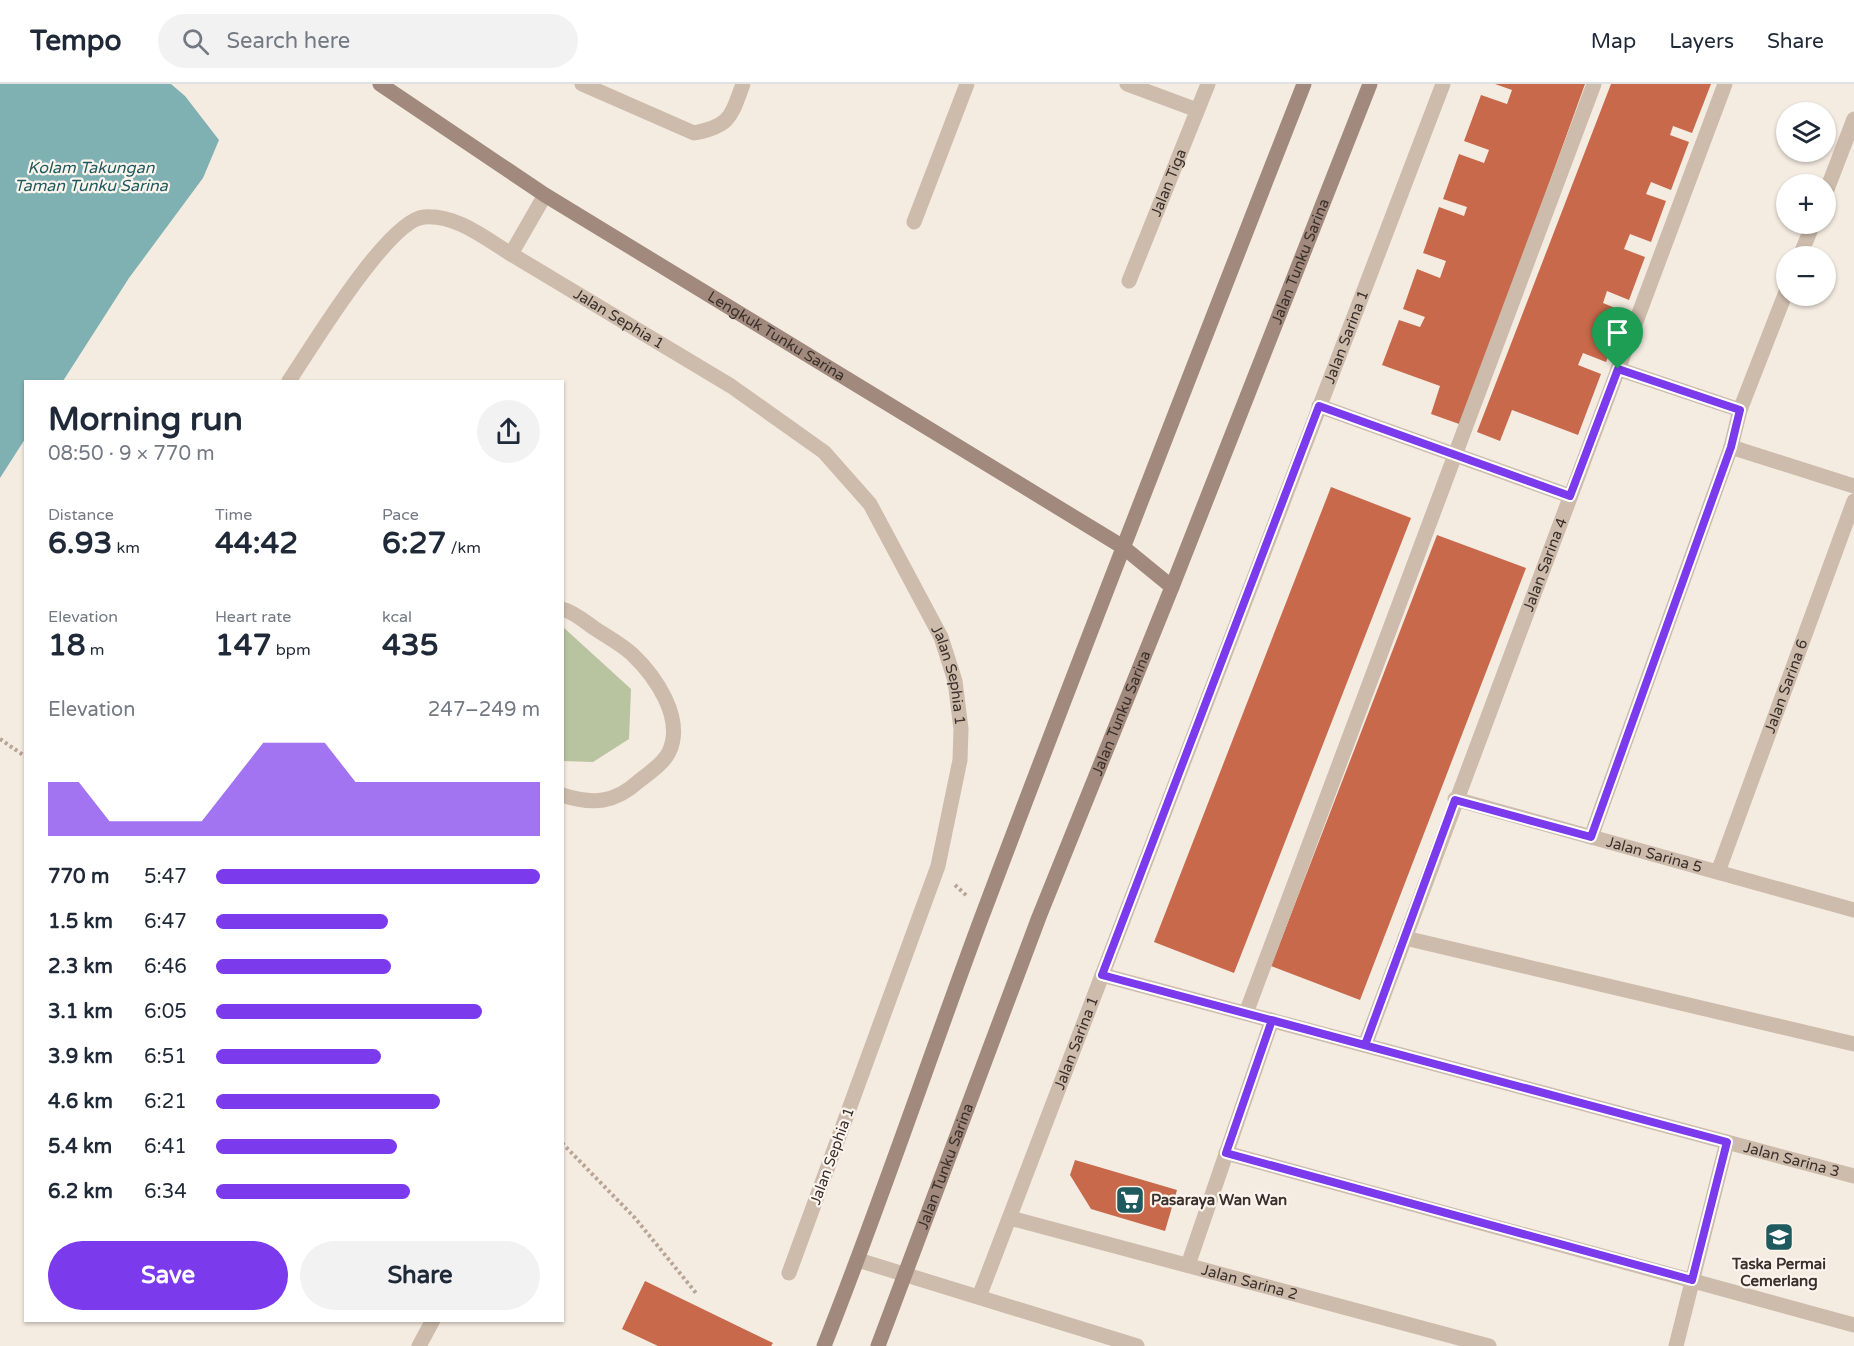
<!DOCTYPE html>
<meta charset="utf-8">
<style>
body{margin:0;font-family:"Varela Round",sans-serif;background:#f2f2f3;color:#1f2937;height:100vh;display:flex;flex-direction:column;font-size:22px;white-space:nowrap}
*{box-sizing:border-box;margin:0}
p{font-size:20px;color:#747a83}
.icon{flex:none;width:33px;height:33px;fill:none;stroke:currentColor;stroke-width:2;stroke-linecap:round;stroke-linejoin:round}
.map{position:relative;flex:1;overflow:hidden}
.details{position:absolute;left:24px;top:296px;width:540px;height:942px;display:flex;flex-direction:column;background:#fff;border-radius:0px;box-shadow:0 2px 4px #0004}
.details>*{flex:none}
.buttons{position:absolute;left:1776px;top:18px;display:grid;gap:12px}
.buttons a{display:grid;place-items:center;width:60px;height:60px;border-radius:50%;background:#fff;box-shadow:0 2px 4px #0004;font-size:30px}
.pin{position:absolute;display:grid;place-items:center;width:51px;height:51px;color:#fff;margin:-62px -26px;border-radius:50% 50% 50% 0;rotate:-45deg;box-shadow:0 0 6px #0007}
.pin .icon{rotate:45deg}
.round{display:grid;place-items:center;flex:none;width:63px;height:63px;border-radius:32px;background:#f2f2f3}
.head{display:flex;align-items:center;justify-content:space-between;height:102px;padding:0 24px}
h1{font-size:33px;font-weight:700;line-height:45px}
.stats{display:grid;grid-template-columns:repeat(3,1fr);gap:9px;height:102px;padding:6px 24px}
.stats div{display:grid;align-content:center}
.stats b{font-size:30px;font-weight:700}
.stats small{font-size:16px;font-weight:400}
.stats p{font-size:16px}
.chart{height:168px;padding:12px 24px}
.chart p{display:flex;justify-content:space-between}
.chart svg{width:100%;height:108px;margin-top:6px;fill:#7c3aed;opacity:.7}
.action{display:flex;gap:12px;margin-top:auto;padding:12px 24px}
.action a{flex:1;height:69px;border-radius:36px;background:#7c3aed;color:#fff;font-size:24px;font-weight:700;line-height:69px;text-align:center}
.action a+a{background:#f2f2f3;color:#1f2937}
ul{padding:0 24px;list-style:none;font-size:20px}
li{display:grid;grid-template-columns:96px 72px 1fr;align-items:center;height:45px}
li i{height:15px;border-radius:8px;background:#7c3aed}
header{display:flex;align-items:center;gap:36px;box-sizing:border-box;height:84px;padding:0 30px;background:#fff;border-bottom:2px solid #e0e1e3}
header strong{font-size:28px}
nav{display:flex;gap:33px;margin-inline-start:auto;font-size:21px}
.search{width:420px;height:54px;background:#f2f2f3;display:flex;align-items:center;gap:15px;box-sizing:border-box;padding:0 21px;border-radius:33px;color:#747a83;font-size:22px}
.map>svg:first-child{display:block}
.green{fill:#b8c4a0}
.water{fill:#7fb0b2}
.building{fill:#c8694b}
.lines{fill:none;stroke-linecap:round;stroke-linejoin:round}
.path{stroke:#b9a596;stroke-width:4;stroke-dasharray:3 3;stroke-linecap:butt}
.lane{stroke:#cdbbac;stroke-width:15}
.street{stroke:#cdbbac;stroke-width:15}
.secondary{stroke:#a18a7d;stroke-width:15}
.route-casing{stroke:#fff;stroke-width:12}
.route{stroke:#7c3aed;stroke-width:8}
.labels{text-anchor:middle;stroke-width:4.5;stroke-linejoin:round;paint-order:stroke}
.street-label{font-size:15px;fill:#3b302b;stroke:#fbf5ee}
.poi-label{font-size:15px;font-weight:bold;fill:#3b302b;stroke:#fbf5ee;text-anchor:start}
.water-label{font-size:16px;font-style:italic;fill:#1f5a5e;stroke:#fbf5ee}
</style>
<header>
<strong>Tempo</strong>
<div class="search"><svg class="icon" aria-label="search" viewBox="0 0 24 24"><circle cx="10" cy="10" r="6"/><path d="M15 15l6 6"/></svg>Search here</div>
<nav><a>Map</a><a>Layers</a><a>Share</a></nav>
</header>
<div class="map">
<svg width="1854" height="1262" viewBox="0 0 1854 1262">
<rect width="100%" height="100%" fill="#f4ebe1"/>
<path class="green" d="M 563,543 L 631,605 L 629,655 L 593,678 L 563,677 Z"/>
<path class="water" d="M 0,0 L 171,0 L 185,12 L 219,56 L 203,94 L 129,194 L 63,297 L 26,297 L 25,355 L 0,394 Z"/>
<path class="building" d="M 1495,0 L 1585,0 L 1462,341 L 1431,330 L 1440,302 L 1382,281 L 1399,236 L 1420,243 L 1425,233 L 1403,225 L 1417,185 L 1440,194 L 1446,177 L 1423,169 L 1439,123 L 1464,132 L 1467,123 L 1443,115 L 1459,70 L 1484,79 L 1489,66 L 1464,57 L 1481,11 L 1507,20 L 1512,6 Z
M 1611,0 L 1711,0 L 1692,49 L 1673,42 L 1670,51 L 1689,58 L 1671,106 L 1651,98 L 1646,110 L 1666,117 L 1651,158 L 1630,150 L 1624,165 L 1645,173 L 1629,216 L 1607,207 L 1603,219 L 1625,228 L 1606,278 L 1583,269 L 1578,281 L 1601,290 L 1578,351 L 1512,326 L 1500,357 L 1477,348 Z
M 1331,403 L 1411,434 L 1234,889 L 1154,858 Z
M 1437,451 L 1526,484 L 1360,916 L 1271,882 Z
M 1075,1076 L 1177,1106 L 1165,1147 L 1091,1125 L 1070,1091 Z
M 645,1197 L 773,1259 L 771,1262 L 658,1262 L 622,1245 Z"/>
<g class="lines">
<path class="path" d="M 0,655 L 26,673
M 955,801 L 967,812
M 562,1059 L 635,1134 L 696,1209"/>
<g class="lane">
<path d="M 582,0 L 694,49 C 731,42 731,32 743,0"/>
<path d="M 1127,0 L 1197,26"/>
<path d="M 1826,108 L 1854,35"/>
<path d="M 914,138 L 967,0"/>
<path d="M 1800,172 L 1813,140"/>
<path id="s1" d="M 1129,197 L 1208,0"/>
<path d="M 1618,285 L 1740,326"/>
<path d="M 1731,363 L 1854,402"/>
<path d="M 1591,753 L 1731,363 L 1740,326 L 1786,208"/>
<path d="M 1405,854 L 1854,960"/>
<path d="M 1246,929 L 1594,0"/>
<path d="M 1226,1069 L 1854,1241"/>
<path d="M 1188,1181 L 1272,936"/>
</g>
<g class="street">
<path id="s2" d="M 545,111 L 511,170 L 731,302 L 824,368 L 870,420 L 941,553 L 955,597 L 961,645 L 960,676 L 938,782 L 789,1189"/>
<path d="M 289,297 C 311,264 388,136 424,133 C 456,130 486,155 511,170"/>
<path d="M 1319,322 L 1570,412"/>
<path d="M 562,525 C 574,528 584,537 594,544 C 606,552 621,560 632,570 C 655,592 685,634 669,668 C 663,680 649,689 639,697 C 615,719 593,721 562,711"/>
<path id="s3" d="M 1455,715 L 1854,826"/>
<path id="s4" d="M 1718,788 L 1854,417"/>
<path id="s5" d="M 1102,891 L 1854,1092"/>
<path id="s6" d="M 1365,961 L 1725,0"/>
<path id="s7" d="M 1010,1134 L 1489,1262"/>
<path d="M 858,1176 L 1137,1262"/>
<path id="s8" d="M 979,1213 L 1443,0"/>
<path d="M 419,1262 L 433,1236"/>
<path d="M 1676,1262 L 1727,1058"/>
</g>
<g class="secondary">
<path id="s9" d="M 380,0 L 545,111 L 1123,463 L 1172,503"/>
<path d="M 824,1262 C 880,1121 928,977 981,835 C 1086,556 1195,278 1304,0"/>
<path id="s10" d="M 878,1262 L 1039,833 L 1172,503 L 1370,0"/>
</g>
</g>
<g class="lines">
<g class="route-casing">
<path id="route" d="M 1618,285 L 1570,412 L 1319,322 L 1102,891 C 1311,946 1519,1002 1727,1058 L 1692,1196 L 1226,1069 L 1272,936 L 1365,961 L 1455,716 L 1591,753 L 1731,363 L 1740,326 L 1618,285"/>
</g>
<use href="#route" class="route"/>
</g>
<defs>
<g id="supermarket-square" transform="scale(1.5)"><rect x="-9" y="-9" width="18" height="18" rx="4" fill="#1f5a5e" stroke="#fbf5ee"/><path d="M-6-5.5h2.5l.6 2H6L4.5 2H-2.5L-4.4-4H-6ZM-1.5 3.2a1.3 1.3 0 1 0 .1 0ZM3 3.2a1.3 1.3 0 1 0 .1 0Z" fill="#fff"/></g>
<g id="school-square" transform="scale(1.5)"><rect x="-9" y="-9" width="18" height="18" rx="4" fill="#1f5a5e" stroke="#fbf5ee"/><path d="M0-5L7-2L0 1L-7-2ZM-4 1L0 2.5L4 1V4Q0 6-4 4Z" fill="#fff"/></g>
</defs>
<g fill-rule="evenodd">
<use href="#supermarket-square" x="1130" y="1116"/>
<use href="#school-square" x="1779" y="1153"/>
</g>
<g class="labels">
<g class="street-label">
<text dy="5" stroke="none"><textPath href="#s1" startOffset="106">Jalan Tiga</textPath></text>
<text dy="5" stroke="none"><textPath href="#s10" startOffset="1164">Jalan Tunku Sarina</textPath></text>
<text dy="5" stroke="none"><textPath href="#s2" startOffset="194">Jalan Sephia 1</textPath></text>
<text dy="5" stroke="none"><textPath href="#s9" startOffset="470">Lengkuk Tunku Sarina</textPath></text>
<text dy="5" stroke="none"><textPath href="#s8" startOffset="1028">Jalan Sarina 1</textPath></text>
<text dy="5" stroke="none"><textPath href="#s6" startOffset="513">Jalan Sarina 4</textPath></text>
<text dy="5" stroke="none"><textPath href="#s2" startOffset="698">Jalan Sephia 1</textPath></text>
<text dy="5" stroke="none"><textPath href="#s4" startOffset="198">Jalan Sarina 6</textPath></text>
<text dy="5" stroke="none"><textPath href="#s10" startOffset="678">Jalan Tunku Sarina</textPath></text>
<text dy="5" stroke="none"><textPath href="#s3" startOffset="207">Jalan Sarina 5</textPath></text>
<text dy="5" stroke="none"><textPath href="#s8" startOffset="272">Jalan Sarina 1</textPath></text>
<text transform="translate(832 1072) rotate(-70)" y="5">Jalan Sephia 1</text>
<text dy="5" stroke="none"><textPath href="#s5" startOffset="714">Jalan Sarina 3</textPath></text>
<text dy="5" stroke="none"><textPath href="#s10" startOffset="192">Jalan Tunku Sarina</textPath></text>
<text dy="5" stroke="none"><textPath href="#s7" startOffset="248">Jalan Sarina 2</textPath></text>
</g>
<g class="poi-label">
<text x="1151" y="1121">Pasaraya Wan Wan</text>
<text x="1779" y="1185" text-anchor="middle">Taska Permai<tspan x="1779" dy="17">Cemerlang</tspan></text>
</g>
<g class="water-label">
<text x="91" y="89">Kolam Takungan<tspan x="91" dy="18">Taman Tunku Sarina</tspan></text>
</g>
</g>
</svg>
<div class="buttons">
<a><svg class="icon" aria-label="layers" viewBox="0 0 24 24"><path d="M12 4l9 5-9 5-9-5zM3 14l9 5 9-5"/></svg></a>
<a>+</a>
<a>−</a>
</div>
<div class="pin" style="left:1618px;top:285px;background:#1e9e55"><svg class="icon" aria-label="arrive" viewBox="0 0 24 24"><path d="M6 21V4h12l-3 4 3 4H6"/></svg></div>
<section class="details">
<div class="head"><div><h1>Morning run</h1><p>08:50 · 9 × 770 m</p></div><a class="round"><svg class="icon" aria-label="share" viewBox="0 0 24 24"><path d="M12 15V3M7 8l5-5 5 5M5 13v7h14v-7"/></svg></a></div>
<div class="stats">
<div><p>Distance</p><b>6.93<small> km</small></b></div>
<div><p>Time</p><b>44:42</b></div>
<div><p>Pace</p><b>6:27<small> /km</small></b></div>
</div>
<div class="stats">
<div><p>Elevation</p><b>18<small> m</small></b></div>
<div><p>Heart rate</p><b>147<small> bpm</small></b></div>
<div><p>kcal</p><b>435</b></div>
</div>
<div class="chart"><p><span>Elevation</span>247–249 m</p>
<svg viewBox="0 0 160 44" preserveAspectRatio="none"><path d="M0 44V22L10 22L20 38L30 38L40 38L50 38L60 22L70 6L80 6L90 6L100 22L110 22L120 22L130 22L140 22L150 22L160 22V44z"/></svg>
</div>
<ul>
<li><b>770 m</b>5:47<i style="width:100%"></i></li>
<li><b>1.5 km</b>6:47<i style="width:53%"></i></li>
<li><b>2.3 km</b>6:46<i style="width:54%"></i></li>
<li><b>3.1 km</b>6:05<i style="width:82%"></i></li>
<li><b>3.9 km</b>6:51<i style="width:51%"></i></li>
<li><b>4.6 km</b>6:21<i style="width:69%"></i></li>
<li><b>5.4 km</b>6:41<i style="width:56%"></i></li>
<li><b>6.2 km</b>6:34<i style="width:60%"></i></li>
</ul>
<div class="action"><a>Save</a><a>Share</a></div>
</section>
</div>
